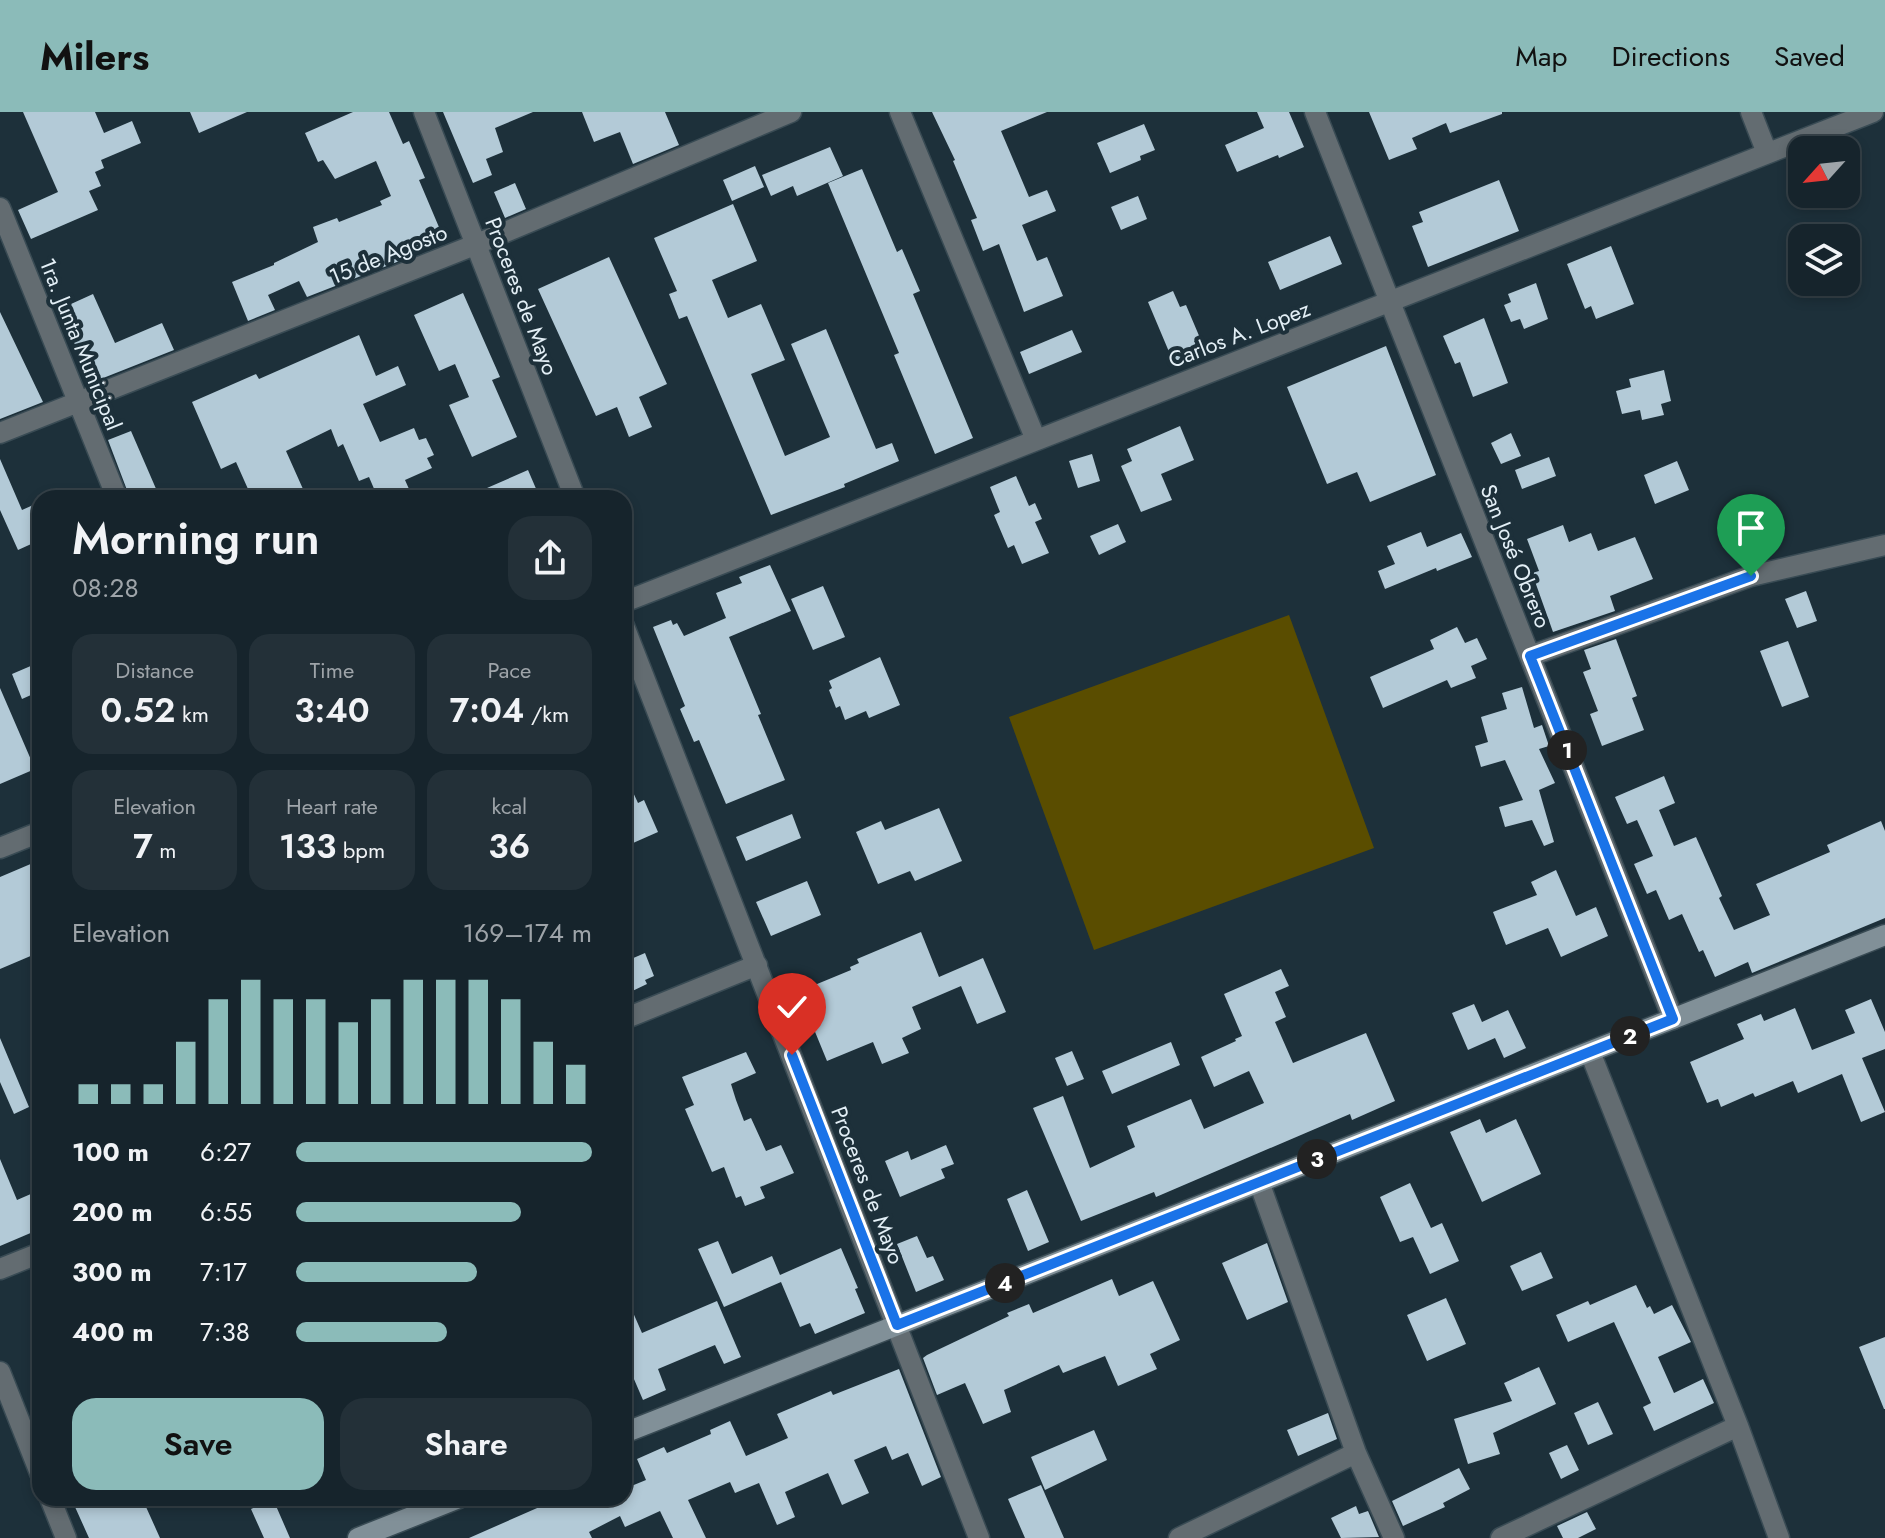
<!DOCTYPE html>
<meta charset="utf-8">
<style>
body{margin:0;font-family:Jost,sans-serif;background:#233038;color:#f1f3f6;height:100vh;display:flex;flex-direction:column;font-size:30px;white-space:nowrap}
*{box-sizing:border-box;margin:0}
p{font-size:26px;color:#9ea4a9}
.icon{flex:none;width:44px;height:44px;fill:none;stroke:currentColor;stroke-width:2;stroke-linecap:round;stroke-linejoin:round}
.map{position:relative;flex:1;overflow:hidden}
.panel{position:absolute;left:32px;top:378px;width:600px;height:1016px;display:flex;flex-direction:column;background:#16242c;border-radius:24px;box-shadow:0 4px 12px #0003,0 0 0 2px #354148}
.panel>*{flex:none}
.needle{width:52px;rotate:243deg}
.buttons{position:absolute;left:1788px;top:24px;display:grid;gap:16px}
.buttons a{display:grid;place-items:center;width:72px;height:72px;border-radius:16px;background:#16242c;box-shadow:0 4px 12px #0003,0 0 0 2px #354148;font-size:40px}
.pin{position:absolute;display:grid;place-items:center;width:68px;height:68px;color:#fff;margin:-82px -34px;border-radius:50% 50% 50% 0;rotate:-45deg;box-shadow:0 0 8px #0007}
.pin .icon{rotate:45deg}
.km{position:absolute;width:40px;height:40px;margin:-20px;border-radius:50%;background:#222;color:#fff;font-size:22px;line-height:40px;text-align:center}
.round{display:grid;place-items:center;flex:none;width:84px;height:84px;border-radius:24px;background:#233038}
.summary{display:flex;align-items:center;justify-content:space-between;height:136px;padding:0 40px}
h1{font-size:44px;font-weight:600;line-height:60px}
.figures{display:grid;grid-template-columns:repeat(3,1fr);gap:12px;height:136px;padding:8px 40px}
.figures div{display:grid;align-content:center;border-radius:20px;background:#233038;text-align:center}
.figures b{font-size:34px;font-weight:600}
.figures small{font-size:22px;font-weight:400}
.figures p{font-size:22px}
.chart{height:224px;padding:16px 40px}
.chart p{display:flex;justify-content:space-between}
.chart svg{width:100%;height:144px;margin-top:8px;stroke:#8bbbb9;stroke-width:6}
.cta{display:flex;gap:16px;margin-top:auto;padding:16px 40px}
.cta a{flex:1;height:92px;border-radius:24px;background:#8bbbb9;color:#111;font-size:32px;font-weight:600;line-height:92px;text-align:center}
.cta a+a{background:#233038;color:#f1f3f6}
ul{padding:0 40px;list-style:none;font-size:26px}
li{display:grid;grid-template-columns:128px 96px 1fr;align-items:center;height:60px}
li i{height:20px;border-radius:10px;background:#8bbbb9}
header{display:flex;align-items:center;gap:48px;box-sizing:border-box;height:112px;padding:0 40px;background:#8bbbb9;color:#111}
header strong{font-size:38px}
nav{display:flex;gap:44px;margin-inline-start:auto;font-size:28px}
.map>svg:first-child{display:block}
.green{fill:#5a4d00}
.building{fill:#b3cad7}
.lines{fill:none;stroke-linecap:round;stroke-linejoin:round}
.minor-casing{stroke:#394b54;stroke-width:23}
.secondary-casing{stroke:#394b54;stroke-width:23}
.minor{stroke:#636c71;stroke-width:20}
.secondary{stroke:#819098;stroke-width:20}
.route-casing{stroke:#fff;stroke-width:16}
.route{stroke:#1a73e8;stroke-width:10}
.labels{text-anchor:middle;stroke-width:8;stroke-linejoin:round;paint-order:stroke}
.street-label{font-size:22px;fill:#e3eff6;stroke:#1d303a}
</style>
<header>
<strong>Milers</strong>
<nav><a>Map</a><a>Directions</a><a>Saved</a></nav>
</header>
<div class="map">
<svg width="1885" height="1426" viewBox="0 0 1885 1426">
<rect width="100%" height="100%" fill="#1d303a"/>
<path class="green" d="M 1289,503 L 1374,736 L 1094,838 L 1009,605 Z"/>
<path class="building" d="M 23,0 L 95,0 L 104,21 L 132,9 L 141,31 L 101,48 L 104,56 L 95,60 L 101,74 L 89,79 L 98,98 L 31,127 L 18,98 L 58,80 Z
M 190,0 L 247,0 L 199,21 Z
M 353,0 L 389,0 L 403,32 L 409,29 L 425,66 L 419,68 L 444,127 L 402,148 L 307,185 L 299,169 L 268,183 L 275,198 L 248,209 L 232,170 L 274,153 L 274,151 L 318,130 L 313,115 L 337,106 L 339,110 L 382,93 L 380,89 L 391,84 L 376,49 L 335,67 L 323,48 L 318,50 L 305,21 Z
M 443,0 L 533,0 L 495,16 L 503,40 L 486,47 L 492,63 L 473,71 Z
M 582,0 L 665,0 L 679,33 L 633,52 L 620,20 L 594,30 Z
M 932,0 L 1047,0 L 1001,19 L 1029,85 L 1047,78 L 1056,99 L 1022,113 L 1037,149 L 1047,145 L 1063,184 L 1024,200 L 999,132 L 983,139 L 971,108 L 977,106 L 953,49 L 955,48 Z
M 1257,0 L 1289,0 L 1304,35 L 1279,46 L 1278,43 L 1237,60 L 1225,33 L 1264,16 Z
M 1369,0 L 1502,0 L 1502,2 L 1450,21 L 1446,11 L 1412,26 L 1417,37 L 1389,48 Z
M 1144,12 L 1155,38 L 1140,44 L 1141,48 L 1110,61 L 1097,31 Z
M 830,35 L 843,64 L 797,84 L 793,74 L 771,84 L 762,63 Z
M 755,54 L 764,75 L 732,89 L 723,68 Z
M 862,57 L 897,140 L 902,137 L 920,179 L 913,182 L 973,326 L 935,342 L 894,243 L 899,241 L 828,71 Z
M 1499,68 L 1519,119 L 1428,155 L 1412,114 L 1423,110 L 1419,100 Z
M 515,71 L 526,97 L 505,106 L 494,80 Z
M 1138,84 L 1147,107 L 1121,118 L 1111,95 Z
M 733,92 L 757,149 L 712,168 L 728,206 L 761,192 L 785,248 L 751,262 L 785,344 L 830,325 L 791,232 L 826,217 L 876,337 L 892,331 L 899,349 L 844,372 L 845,375 L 771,403 L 687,204 L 679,207 L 669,182 L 677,179 L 654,126 Z
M 1330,124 L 1342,152 L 1280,178 L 1268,150 Z
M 1611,134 L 1634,192 L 1596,207 L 1591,194 L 1585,197 L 1567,152 Z
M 609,145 L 667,272 L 639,285 L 652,315 L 629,325 L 617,295 L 596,304 L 538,177 Z
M 1536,171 L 1548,207 L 1524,217 L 1520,207 L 1511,210 L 1504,193 L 1511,190 L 1508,182 Z
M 1173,179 L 1180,195 L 1186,193 L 1200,226 L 1194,229 L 1201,243 L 1175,254 L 1148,190 Z
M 463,181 L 500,265 L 492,268 L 517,325 L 472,345 L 449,293 L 469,285 L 455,252 L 439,259 L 414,203 Z
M 93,182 L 115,231 L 162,211 L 174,238 L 88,272 L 78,248 L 81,247 L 60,197 Z
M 0,200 L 43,290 L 0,307 Z
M 1484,206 L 1508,271 L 1473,285 L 1460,250 L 1455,252 L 1443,224 Z
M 1072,218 L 1082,240 L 1029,262 L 1020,240 Z
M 359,223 L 376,264 L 398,254 L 406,273 L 363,292 L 380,330 L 414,316 L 419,328 L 426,326 L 434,343 L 427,346 L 432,356 L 405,368 L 413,386 L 378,386 L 369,365 L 359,369 L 343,332 L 338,335 L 331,317 L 286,339 L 307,386 L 252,386 L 236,350 L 221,357 L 192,290 L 256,262 L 259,267 Z
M 1386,234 L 1436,363 L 1370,390 L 1357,360 L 1327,372 L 1287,275 Z
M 1664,258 L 1671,289 L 1661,292 L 1664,303 L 1642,308 L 1640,298 L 1622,302 L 1616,279 L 1631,275 L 1629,267 Z
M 1180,314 L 1194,348 L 1161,362 L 1172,388 L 1141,400 L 1121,354 L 1132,349 L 1127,337 Z
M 131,319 L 160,386 L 130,386 L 108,328 Z
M 1511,321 L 1521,344 L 1501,352 L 1491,331 Z
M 1092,342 L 1100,369 L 1078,376 L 1069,349 Z
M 1549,345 L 1556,364 L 1522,377 L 1515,358 Z
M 0,347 L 22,398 L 40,390 L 40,428 L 18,438 L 0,398 Z
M 1677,349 L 1689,378 L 1655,392 L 1644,363 Z
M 528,358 L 540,386 L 464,386 Z
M 1016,364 L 1029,394 L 1035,391 L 1042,407 L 1035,410 L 1049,441 L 1022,452 L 1014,433 L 1008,436 L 994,403 L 1000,400 L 990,375 Z
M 1118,412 L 1126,430 L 1099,443 L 1090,424 Z
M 1563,413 L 1569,430 L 1591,421 L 1598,439 L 1635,425 L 1653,467 L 1610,484 L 1615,499 L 1553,520 L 1532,461 L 1539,459 L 1527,427 Z
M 1421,420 L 1427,435 L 1461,421 L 1472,445 L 1437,459 L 1436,456 L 1385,477 L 1378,459 L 1395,452 L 1387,434 Z
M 770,453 L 791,499 L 729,525 L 761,602 L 758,603 L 785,668 L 726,692 L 699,628 L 694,630 L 680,597 L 685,594 L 653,515 L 671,508 L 673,513 L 677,511 L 684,524 L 726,506 L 716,481 L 742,471 L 739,465 Z
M 823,474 L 845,525 L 813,538 L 791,487 Z
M 1806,479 L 1817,509 L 1797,516 L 1785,487 Z
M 1457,515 L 1465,531 L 1477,526 L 1487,547 L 1471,554 L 1476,566 L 1451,576 L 1447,568 L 1383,596 L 1370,565 L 1434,537 L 1430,528 Z
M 1616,527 L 1637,584 L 1632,586 L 1644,618 L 1602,634 L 1590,602 L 1598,599 L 1583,560 L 1591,557 L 1584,538 Z
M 1788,529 L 1809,585 L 1782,595 L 1760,539 Z
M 880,545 L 900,593 L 869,606 L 866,599 L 845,608 L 840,594 L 836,596 L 829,578 L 832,576 L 829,569 Z
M 40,550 L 40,579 L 22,587 L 12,562 Z
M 1522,575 L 1534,616 L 1542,613 L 1549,634 L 1539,637 L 1555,671 L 1539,678 L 1554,730 L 1544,734 L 1532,708 L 1505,715 L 1499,695 L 1523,688 L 1505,648 L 1481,655 L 1475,634 L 1488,630 L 1481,605 L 1507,597 L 1502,581 Z
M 0,576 L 35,657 L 0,672 Z
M 624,661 L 638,691 L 644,688 L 658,720 L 624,735 Z
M 1664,664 L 1675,691 L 1659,698 L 1674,734 L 1696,725 L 1722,784 L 1719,786 L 1734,818 L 1770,803 L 1756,772 L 1830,740 L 1827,733 L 1881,709 L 1885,719 L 1885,806 L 1752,861 L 1748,850 L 1715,865 L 1703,838 L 1699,840 L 1682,802 L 1669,808 L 1656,778 L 1647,782 L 1634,752 L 1653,744 L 1637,708 L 1627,712 L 1615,685 Z
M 939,696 L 962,749 L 915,769 L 910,759 L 878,772 L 856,720 L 881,709 L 885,718 Z
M 792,702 L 801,726 L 746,749 L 736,725 Z
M 40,748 L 40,840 L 0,857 L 0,765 Z
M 1556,758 L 1576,804 L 1596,795 L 1608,824 L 1561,845 L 1548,816 L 1506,833 L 1493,800 L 1537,783 L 1531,770 Z
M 807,769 L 821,803 L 771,824 L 756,790 Z
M 921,820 L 939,865 L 983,846 L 1006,900 L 977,912 L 961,874 L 912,895 L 921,917 L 902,926 L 909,941 L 882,952 L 873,930 L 827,949 L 811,910 L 818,907 L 805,877 L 851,858 L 850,855 L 859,851 L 857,847 Z
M 645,841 L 654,864 L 645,868 L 647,872 L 624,883 L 624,850 Z
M 1281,857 L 1289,874 L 1275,880 L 1286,905 L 1275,910 L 1293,951 L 1366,921 L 1395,989 L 1352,1008 L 1350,1002 L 1156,1085 L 1154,1080 L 1081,1109 L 1033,996 L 1063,984 L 1090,1056 L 1135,1035 L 1127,1014 L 1191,987 L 1204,1017 L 1264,991 L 1249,959 L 1214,975 L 1201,945 L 1236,929 L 1235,927 L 1242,924 L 1224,882 Z
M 1871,887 L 1885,920 L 1885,937 L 1862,946 L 1885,1000 L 1861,1010 L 1842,962 L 1798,981 L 1793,969 L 1755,985 L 1753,981 L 1721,995 L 1718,987 L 1707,991 L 1690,950 L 1744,927 L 1737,912 L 1761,902 L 1764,909 L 1795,896 L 1812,938 L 1855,921 L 1845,898 Z
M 1474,892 L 1482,910 L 1508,898 L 1526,936 L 1504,946 L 1495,926 L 1468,938 L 1452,901 Z
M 0,926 L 29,995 L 14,1002 L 0,970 Z
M 1171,930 L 1180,953 L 1112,982 L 1102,959 Z
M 1072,939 L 1084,967 L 1067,974 L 1055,946 Z
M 746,940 L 756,961 L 731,972 L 736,988 L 744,1009 L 751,1006 L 766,1039 L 781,1033 L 794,1061 L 760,1075 L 765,1086 L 745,1094 L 741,1084 L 736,1086 L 724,1055 L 712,1060 L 685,997 L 694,993 L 682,965 Z
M 1480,1007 L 1486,1021 L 1516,1007 L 1541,1062 L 1482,1090 L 1450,1020 Z
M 946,1033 L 954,1052 L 941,1057 L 945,1066 L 900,1085 L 885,1049 L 908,1039 L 911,1048 Z
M 0,1047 L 17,1088 L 40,1078 L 40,1117 L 0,1134 Z
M 1410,1071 L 1431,1116 L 1442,1111 L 1459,1149 L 1430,1162 L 1413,1125 L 1400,1130 L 1380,1085 Z
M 1027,1078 L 1049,1130 L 1028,1139 L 1007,1087 Z
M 917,1124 L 927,1146 L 933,1144 L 944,1168 L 916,1180 L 897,1132 Z
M 718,1129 L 732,1162 L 772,1144 L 780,1163 L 841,1136 L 858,1176 L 855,1177 L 865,1201 L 815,1222 L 810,1211 L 800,1215 L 781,1170 L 724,1195 L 698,1137 Z
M 1267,1131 L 1288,1190 L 1247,1208 L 1222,1151 Z
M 1541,1140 L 1553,1166 L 1522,1179 L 1510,1154 Z
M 1112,1167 L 1119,1184 L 1153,1169 L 1180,1228 L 1150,1242 L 1157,1257 L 1118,1274 L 1105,1244 L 1063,1261 L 1059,1253 L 1004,1278 L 1011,1300 L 983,1312 L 965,1271 L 937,1283 L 923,1246 L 927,1243 L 1009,1204 L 1007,1201 L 1029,1192 L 1033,1201 Z
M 1636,1173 L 1647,1196 L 1650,1194 L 1654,1202 L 1672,1193 L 1691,1230 L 1658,1245 L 1674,1281 L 1703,1267 L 1714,1291 L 1654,1319 L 1643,1295 L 1651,1291 L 1614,1210 L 1568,1230 L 1556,1203 L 1588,1189 L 1590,1193 Z
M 624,1180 L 642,1221 L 717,1189 L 741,1245 L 724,1252 L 715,1233 L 658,1257 L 666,1278 L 643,1288 L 624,1244 Z
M 1446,1186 L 1466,1232 L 1427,1249 L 1407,1203 Z
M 1885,1225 L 1885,1297 L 1884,1297 L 1859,1235 Z
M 1539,1255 L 1556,1292 L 1493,1321 L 1500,1342 L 1468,1352 L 1454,1307 L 1512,1289 L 1504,1271 Z
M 899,1257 L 941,1365 L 922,1374 L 908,1341 L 892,1348 L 886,1334 L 854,1348 L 869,1381 L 842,1393 L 828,1361 L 785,1380 L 795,1405 L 777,1413 L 759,1371 L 735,1381 L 730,1370 L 688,1388 L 706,1426 L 673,1426 L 660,1399 L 625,1415 L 620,1404 L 589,1420 L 592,1426 L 469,1426 L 560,1386 L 624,1386 L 624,1377 L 646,1368 L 637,1347 L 664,1335 L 667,1341 L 711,1322 L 710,1318 L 730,1309 L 746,1344 L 788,1326 L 777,1302 L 831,1279 L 833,1283 Z
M 1598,1290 L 1613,1322 L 1588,1333 L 1574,1301 Z
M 1328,1301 L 1337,1327 L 1298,1344 L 1287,1318 Z
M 1094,1318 L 1107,1348 L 1045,1378 L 1031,1345 Z
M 1567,1333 L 1579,1358 L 1561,1367 L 1549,1341 Z
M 1459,1356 L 1470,1377 L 1443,1391 L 1445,1395 L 1403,1414 L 1392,1389 Z
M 1041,1373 L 1064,1426 L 1025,1426 L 1008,1387 Z
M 71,1386 L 142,1386 L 160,1426 L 89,1426 Z
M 273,1387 L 290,1426 L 264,1426 L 251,1397 Z
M 1356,1394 L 1359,1402 L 1368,1399 L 1379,1425 L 1341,1426 L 1331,1406 Z
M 1587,1400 L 1596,1417 L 1578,1426 L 1563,1426 L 1557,1414 Z"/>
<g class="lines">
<g class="minor-casing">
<path id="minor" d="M 424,0 L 575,386
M 900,0 L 1036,328
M 1315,0 L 1673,907
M 1751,0 L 1767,41
M 0,96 L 117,386
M 0,321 L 477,132 L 791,0
M 624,490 L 1873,0
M 624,514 L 979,1426
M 1530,544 L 1751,464 L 1885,433
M 0,736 L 40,720
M 624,907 L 757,853
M 1590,940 L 1738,1314 L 1779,1426
M 1259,1070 L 1356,1341 L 1394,1426
M 0,1157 L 40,1141
M 0,1260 L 40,1361
M 50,1386 L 66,1426
M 1179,1426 L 1356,1341
M 1501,1426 L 1738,1314"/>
</g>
<g class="secondary-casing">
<path id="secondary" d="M 624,1321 L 1885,823
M 358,1426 L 459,1386"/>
</g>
<use href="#minor" class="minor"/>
<use href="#secondary" class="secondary"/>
</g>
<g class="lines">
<g class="route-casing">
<path id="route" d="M 792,943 L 897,1213 L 1673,907 L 1530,544 L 1751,464"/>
</g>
<use href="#route" class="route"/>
</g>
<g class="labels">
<g class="street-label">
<text transform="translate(388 142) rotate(-22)" y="8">15 de Agosto</text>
<text transform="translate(522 184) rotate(69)" y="8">Proceres de Mayo</text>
<text transform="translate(1239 222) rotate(-21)" y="8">Carlos A. Lopez</text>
<text transform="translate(81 232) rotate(68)" y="8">1ra. Junta Municipal</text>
<text transform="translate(1516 444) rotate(68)" y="8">San José Obrero</text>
<text transform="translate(868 1073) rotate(69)" y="8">Proceres de Mayo</text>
</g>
</g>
</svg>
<div class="buttons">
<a><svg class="needle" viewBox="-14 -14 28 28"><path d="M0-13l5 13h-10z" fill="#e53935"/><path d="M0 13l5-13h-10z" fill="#9ea4a9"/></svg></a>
<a><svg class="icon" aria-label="layers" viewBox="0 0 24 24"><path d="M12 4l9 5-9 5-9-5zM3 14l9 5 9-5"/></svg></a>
</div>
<div class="pin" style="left:1751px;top:464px;background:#1e9e55"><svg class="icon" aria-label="arrive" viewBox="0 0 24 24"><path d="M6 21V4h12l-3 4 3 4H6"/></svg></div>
<div class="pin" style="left:792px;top:943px;background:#d93025"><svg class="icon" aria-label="check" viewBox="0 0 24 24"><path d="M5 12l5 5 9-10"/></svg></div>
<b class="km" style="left:1567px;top:638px">1</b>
<b class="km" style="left:1630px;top:924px">2</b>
<b class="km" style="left:1317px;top:1047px">3</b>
<b class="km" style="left:1005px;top:1171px">4</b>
<section class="panel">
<div class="summary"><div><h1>Morning run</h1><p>08:28</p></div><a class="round"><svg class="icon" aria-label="share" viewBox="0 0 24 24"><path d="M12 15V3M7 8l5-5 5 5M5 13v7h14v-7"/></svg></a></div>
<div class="figures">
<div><p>Distance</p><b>0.52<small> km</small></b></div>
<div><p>Time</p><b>3:40</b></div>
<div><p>Pace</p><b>7:04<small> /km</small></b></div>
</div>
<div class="figures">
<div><p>Elevation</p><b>7<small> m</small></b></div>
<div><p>Heart rate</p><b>133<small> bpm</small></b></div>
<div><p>kcal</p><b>36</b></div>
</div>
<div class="chart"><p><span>Elevation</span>169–174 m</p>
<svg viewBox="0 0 160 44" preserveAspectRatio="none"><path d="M5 44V38M15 44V38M25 44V38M35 44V25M45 44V12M55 44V6M65 44V12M75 44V12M85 44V19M95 44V12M105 44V6M115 44V6M125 44V6M135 44V12M145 44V25M155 44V32"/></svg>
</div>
<ul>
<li><b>100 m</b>6:27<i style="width:100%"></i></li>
<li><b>200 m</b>6:55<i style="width:76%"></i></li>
<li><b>300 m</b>7:17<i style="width:61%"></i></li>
<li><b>400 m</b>7:38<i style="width:51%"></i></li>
</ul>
<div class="cta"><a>Save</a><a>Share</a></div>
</section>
</div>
